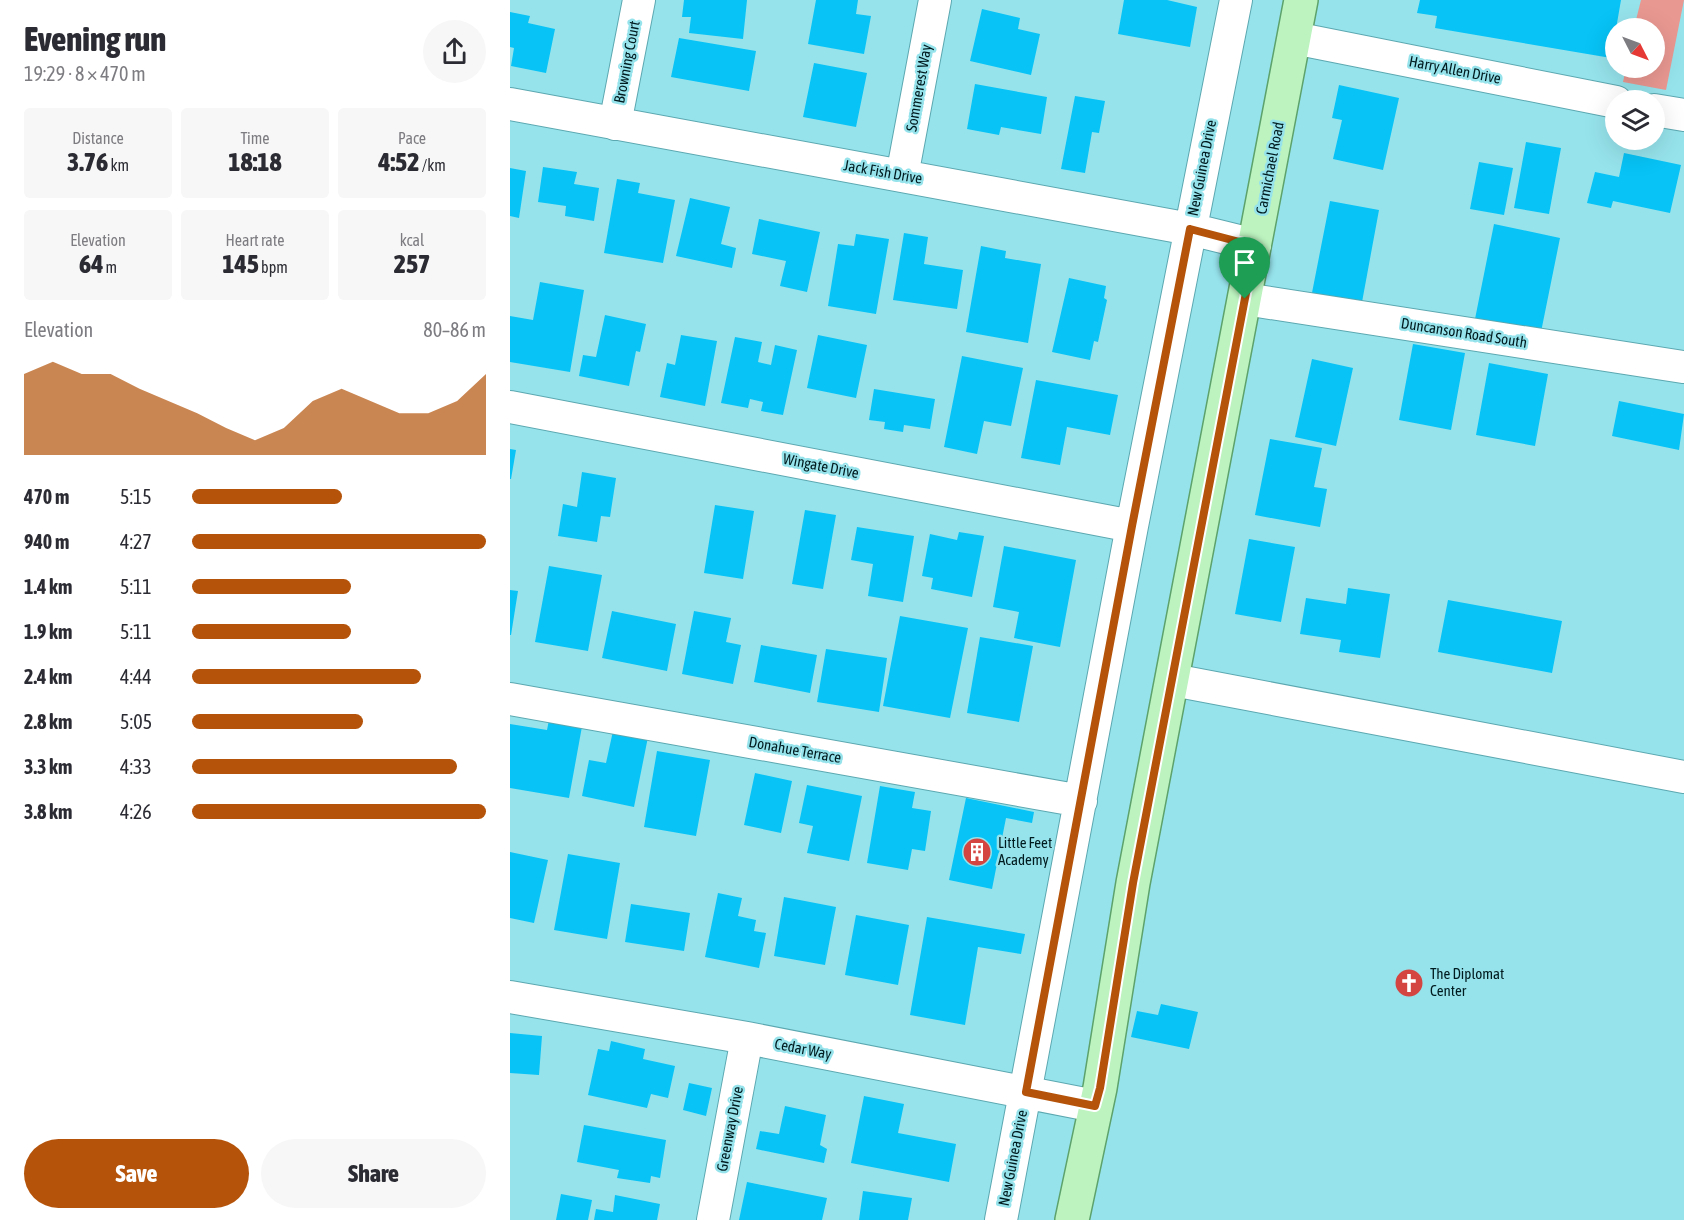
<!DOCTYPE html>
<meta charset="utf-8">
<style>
body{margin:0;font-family:"Asap Condensed",sans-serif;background:#f7f7f7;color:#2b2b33;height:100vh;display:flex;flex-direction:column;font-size:22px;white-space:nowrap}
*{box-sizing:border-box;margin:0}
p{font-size:20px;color:#7c7c81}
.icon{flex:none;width:33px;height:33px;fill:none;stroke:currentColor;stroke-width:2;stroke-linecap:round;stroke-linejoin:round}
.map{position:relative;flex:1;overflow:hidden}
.panel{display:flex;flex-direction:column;background:#fff;width:510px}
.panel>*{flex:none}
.needle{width:39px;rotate:132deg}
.tools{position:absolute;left:1095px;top:18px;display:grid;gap:12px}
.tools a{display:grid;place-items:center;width:60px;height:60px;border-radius:50%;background:#fff;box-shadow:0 6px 24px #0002;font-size:30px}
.pin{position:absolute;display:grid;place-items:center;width:51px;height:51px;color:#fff;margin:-62px -26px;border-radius:50% 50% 50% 0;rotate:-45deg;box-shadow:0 0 6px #0007}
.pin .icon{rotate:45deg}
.round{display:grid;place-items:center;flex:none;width:63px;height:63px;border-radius:32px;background:#f7f7f7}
.head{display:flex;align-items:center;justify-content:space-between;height:102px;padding:0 24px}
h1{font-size:33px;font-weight:800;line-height:45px}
.metrics{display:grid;grid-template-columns:repeat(3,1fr);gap:9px;height:102px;padding:6px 24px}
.metrics div{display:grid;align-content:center;border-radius:6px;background:#f7f7f7;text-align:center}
.metrics b{font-size:26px;font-weight:800}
.metrics small{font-size:16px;font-weight:400}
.metrics p{font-size:16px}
.chart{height:168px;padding:12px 24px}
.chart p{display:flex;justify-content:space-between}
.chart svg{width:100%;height:108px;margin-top:6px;fill:#b45309;opacity:.7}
.cta{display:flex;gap:12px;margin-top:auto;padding:12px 24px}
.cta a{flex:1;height:69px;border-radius:36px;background:#b45309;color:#fff;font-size:24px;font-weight:800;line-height:69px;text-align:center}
.cta a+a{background:#f7f7f7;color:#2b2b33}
ul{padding:0 24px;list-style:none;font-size:20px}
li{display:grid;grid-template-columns:96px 72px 1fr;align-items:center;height:45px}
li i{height:15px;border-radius:8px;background:#b45309}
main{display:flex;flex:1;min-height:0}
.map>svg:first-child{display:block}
.green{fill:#e99891}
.building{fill:#07c3f6}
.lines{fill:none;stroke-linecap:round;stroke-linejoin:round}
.minor-casing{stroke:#5ca8b1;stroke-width:34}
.major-casing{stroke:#5da26b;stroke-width:36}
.minor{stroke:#fff;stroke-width:32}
.major{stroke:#bcf3bf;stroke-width:33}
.route-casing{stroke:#fff;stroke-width:12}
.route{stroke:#b45309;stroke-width:8}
.labels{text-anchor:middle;stroke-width:5;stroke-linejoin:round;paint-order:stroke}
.street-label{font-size:15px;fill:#001b1f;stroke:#96e3ec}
.poi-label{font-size:15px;fill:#001b1f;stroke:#96e3ec;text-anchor:start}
</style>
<main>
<section class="panel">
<div class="head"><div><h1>Evening run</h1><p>19:29 · 8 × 470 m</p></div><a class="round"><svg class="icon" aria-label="share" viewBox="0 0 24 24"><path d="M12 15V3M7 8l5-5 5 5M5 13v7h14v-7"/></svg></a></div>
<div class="metrics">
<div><p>Distance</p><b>3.76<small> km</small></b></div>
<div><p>Time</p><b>18:18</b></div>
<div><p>Pace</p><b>4:52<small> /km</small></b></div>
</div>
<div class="metrics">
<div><p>Elevation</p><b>64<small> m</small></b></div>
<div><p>Heart rate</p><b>145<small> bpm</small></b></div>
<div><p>kcal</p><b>257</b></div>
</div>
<div class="chart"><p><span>Elevation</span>80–86 m</p>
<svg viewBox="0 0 160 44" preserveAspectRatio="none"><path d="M0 44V11L10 6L20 11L30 11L40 17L50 22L60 27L70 33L80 38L90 33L100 22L110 17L120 22L130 27L140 27L150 22L160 11V44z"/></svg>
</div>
<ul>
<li><b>470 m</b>5:15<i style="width:51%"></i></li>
<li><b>940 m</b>4:27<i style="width:100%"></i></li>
<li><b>1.4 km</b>5:11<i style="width:54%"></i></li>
<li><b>1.9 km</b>5:11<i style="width:54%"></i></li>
<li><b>2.4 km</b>4:44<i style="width:78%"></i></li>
<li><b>2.8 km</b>5:05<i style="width:58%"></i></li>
<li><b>3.3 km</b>4:33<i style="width:90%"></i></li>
<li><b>3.8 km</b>4:26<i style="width:100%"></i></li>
</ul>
<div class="cta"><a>Save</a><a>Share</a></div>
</section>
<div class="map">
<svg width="1174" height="1220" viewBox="0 0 1174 1220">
<rect width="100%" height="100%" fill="#96e3ec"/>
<path class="green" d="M 1131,0 L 1174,0 L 1156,90 L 1113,82 L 1116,68 L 1144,68 L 1144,28 L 1124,28 Z"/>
<path class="building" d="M 174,0 L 237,0 L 233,39 L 179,33 L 181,17 L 172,17 Z
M 306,0 L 348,0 L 346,14 L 361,16 L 354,54 L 298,44 Z
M 614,0 L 657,0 L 687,7 L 680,47 L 608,34 Z
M 910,0 L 1111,0 L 1101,58 L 925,28 L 927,16 L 907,13 Z
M 472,9 L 510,18 L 508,29 L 530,34 L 521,75 L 460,61 Z
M 0,12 L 20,16 L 18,23 L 45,29 L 36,73 L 1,66 L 4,48 L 0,47 Z
M 169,38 L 246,51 L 239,91 L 161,77 Z
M 304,63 L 357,73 L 346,127 L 293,117 Z
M 465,84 L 537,97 L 531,134 L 491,127 L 489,135 L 457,129 Z
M 829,85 L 889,98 L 873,170 L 823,159 L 832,120 L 822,118 Z
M 565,96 L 595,101 L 589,133 L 582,132 L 575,173 L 551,169 Z
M 1016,142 L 1051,148 L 1039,214 L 1004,208 Z
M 1114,153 L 1171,165 L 1160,213 L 1103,201 L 1101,208 L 1077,203 L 1085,172 L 1109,177 Z
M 969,162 L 1003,168 L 994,215 L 960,209 Z
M 33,167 L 67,172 L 64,184 L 89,188 L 84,221 L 55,216 L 56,206 L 28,202 Z
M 0,168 L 16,171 L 9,218 L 0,216 Z
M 107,179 L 130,183 L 128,193 L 165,200 L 153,263 L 94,253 Z
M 180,198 L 220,207 L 211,244 L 226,248 L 222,268 L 166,256 Z
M 820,201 L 869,210 L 850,313 L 800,303 Z
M 249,219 L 310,232 L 297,292 L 270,286 L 276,261 L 242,254 Z
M 984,224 L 1050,238 L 1031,332 L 965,319 Z
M 394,233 L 418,237 L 414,264 L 453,270 L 447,309 L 383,300 Z
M 346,234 L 379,239 L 366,314 L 318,306 L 328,244 L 344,246 Z
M 471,246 L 496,251 L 495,258 L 531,264 L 518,343 L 456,332 Z
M 559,278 L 596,286 L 594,298 L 597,300 L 588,342 L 584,341 L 580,360 L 542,352 Z
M 30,282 L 74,290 L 60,372 L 0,362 L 0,316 L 23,320 Z
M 95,315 L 136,324 L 130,352 L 126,351 L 119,386 L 69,376 L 73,355 L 86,357 Z
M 171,335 L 207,341 L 195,406 L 150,397 L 157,363 L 165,365 Z
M 308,335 L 357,345 L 346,398 L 297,388 Z
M 225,337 L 252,342 L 248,362 L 261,365 L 265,345 L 287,350 L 273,415 L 251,411 L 253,402 L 240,399 L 238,408 L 211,403 Z
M 903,344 L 955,353 L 941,430 L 889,420 Z
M 452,356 L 513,368 L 501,426 L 474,421 L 467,454 L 434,447 Z
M 802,359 L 843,368 L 826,446 L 785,437 Z
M 979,363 L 1038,374 L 1025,446 L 966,435 Z
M 526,380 L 608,395 L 600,435 L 557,427 L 550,465 L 511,458 Z
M 364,389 L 425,399 L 420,429 L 394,425 L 393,432 L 374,429 L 375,422 L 359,420 Z
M 1109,401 L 1174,414 L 1169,450 L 1102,436 Z
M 760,439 L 812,448 L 804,487 L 817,489 L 810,527 L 745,515 Z
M 0,449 L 6,450 L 1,479 L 0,479 Z
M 72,472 L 106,478 L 100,517 L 91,516 L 87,542 L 48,536 L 53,504 L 67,507 Z
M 205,505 L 244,511 L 233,579 L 194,573 Z
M 295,510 L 326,515 L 313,589 L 282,584 Z
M 347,527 L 404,536 L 393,602 L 358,596 L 363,564 L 341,560 Z
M 449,532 L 474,536 L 462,597 L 421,589 L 423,578 L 412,576 L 420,534 L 447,540 Z
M 739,539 L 785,547 L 771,622 L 725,614 Z
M 494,546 L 566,560 L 550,647 L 504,638 L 509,612 L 483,607 Z
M 39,566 L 92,575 L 78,651 L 25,642 Z
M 838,588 L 880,594 L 870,658 L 829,652 L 831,640 L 790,634 L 796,598 L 836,604 Z
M 0,590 L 8,591 L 1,635 L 0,635 Z
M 938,600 L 1052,621 L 1042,673 L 928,652 Z
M 102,611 L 166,624 L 157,671 L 92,658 Z
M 184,611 L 221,618 L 216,642 L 231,645 L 223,684 L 172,674 Z
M 390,616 L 458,628 L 440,718 L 373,706 Z
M 470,637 L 523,646 L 509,722 L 457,713 Z
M 251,645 L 307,655 L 300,693 L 244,682 Z
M 316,649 L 377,658 L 369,712 L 307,702 Z
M 40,715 L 73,721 L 59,798 L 0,788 L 0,724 L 37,730 Z
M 103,731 L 138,737 L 124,807 L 72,796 L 79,760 L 96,763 Z
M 147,751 L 200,760 L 186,836 L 134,827 Z
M 245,773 L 282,781 L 271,833 L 234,825 Z
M 297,785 L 352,796 L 339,861 L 297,853 L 303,826 L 289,823 Z
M 370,786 L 405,792 L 402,808 L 421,811 L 415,851 L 402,849 L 398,870 L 357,863 Z
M 456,798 L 524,812 L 522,823 L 496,818 L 482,889 L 439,880 Z
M 0,852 L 38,860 L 24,923 L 0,918 Z
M 58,854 L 110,863 L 97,939 L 44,930 Z
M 208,893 L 232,898 L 228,916 L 246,920 L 244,931 L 256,933 L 249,968 L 195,957 Z
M 274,897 L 326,907 L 315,965 L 264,956 Z
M 121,904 L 180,913 L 174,951 L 115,942 Z
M 346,915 L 399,925 L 388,985 L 335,975 Z
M 417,917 L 515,934 L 511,954 L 468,947 L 455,1025 L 400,1015 Z
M 651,1004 L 688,1012 L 679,1049 L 621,1037 L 627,1011 L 648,1015 Z
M 0,1033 L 32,1036 L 29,1075 L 0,1073 Z
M 101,1041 L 135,1049 L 133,1059 L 165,1066 L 158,1098 L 141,1094 L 137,1108 L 78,1095 L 88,1049 L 99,1051 Z
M 179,1083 L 202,1088 L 196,1116 L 173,1110 Z
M 354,1096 L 394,1104 L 388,1133 L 446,1144 L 439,1182 L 341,1163 Z
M 275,1106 L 316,1115 L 310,1145 L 317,1149 L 314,1163 L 246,1149 L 250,1131 L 269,1134 Z
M 74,1125 L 156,1140 L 150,1178 L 141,1176 L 140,1183 L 107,1178 L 109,1170 L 67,1162 Z
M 237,1182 L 317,1198 L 312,1220 L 229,1220 Z
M 353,1191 L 402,1198 L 398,1220 L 349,1220 Z
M 51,1194 L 82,1200 L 78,1220 L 46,1220 Z
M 105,1195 L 150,1204 L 147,1220 L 84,1220 L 86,1209 L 103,1212 Z"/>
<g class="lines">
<g class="minor-casing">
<path id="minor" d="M 784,38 L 1106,102
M 0,104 L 680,229 L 745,245
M 1144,110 L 1174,115
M 105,124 L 129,0
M 392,176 L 425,0
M 735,299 L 1173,367
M 0,407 L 622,526
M 663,680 L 1174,777
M 0,699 L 571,801
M 0,997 L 237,1038 L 585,1106
M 203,1220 L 237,1038
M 491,1220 L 622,526 L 726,0"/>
</g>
<g class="major-casing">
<path id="major" d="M 562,1220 L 590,1088 L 623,883 L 791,0"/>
</g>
<use href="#minor" class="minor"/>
<use href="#major" class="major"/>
</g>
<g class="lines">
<g class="route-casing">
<path id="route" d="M 680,229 L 745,246 L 623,883 L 590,1088 L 585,1106 L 516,1092 L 622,526 Z"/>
</g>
<use href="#route" class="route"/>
</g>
<defs>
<g id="building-disc" transform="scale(1.5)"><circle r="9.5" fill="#d44542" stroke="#96e3ec"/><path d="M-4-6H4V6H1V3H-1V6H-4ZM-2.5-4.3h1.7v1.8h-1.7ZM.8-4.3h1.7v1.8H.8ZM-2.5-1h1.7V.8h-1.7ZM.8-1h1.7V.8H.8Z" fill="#fff"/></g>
<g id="church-disc" transform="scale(1.5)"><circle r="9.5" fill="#d44542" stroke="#96e3ec"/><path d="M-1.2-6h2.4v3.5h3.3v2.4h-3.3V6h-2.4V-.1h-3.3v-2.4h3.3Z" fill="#fff"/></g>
</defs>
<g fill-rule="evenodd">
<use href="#building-disc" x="467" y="852"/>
<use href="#church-disc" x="899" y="983"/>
</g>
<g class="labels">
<g class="street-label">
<text transform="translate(117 62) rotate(-79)" y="5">Browning Court</text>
<text transform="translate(945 70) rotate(11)" y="5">Harry Allen Drive</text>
<text transform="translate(409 88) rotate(-80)" y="5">Sommerest Way</text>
<text transform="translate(692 168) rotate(-79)" y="5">New Guinea Drive</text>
<text transform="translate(760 168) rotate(-79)" y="5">Carmichael Road</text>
<text transform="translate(373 172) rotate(10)" y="5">Jack Fish Drive</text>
<text transform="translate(954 333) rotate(9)" y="5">Duncanson Road South</text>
<text transform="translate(311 466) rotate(11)" y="5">Wingate Drive</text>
<text transform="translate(285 750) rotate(10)" y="5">Donahue Terrace</text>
<text transform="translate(293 1049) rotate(11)" y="5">Cedar Way</text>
<text transform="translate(220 1129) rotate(-79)" y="5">Greenway Drive</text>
<text transform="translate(503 1158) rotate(-79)" y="5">New Guinea Drive</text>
</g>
<g class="poi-label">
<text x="488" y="848">Little Feet<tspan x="488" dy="17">Academy</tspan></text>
<text x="920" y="979">The Diplomat<tspan x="920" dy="17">Center</tspan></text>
</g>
</g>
</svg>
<div class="tools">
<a><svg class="needle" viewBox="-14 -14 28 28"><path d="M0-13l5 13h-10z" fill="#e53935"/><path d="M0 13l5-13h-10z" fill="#7c7c81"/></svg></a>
<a><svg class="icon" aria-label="layers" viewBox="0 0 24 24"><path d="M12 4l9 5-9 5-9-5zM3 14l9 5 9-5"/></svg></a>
</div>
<div class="pin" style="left:735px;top:299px;background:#1e9e55"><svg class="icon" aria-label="arrive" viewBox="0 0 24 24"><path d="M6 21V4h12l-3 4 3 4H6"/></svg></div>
</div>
</main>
